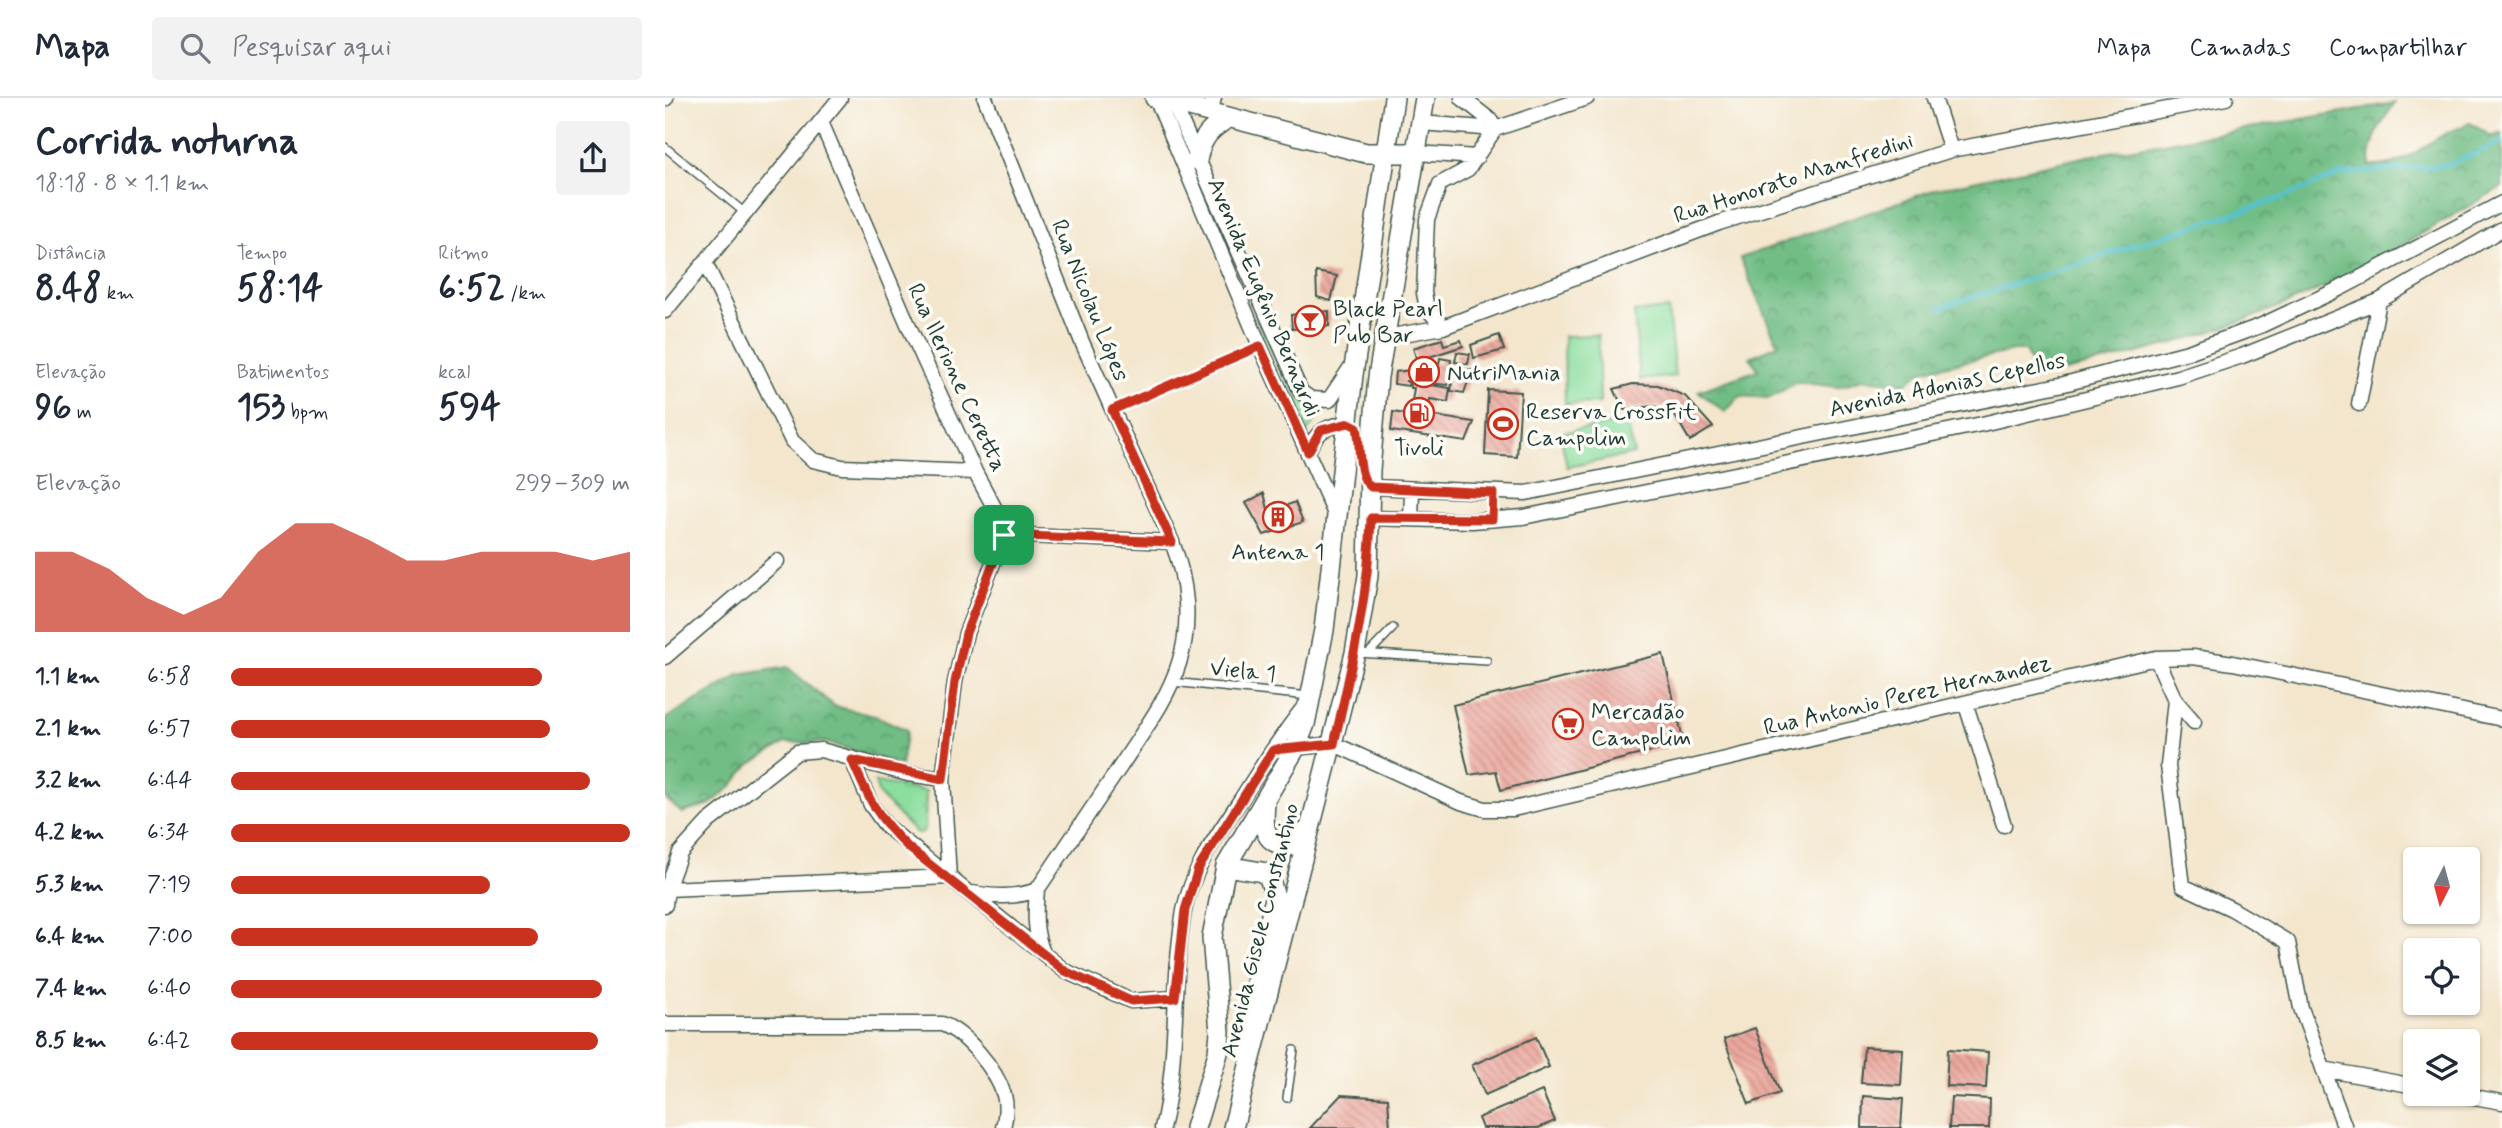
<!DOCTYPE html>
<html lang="pt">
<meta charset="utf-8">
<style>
body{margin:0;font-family:Mynerve,sans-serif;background:#f2f2f3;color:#1f2937;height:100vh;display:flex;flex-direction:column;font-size:26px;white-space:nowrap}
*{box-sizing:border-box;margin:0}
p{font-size:23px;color:#747a83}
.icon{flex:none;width:38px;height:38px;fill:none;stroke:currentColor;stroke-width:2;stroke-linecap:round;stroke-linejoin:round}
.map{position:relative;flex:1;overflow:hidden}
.side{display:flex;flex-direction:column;background:#fff;width:665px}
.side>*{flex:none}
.needle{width:46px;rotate:186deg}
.fabs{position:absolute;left:1738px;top:749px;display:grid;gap:14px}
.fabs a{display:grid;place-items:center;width:77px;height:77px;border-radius:7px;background:#fff;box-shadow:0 2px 5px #0004;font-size:35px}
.pin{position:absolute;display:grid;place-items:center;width:60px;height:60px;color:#fff;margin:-30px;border-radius:14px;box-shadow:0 4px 10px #0006}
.round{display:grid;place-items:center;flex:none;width:74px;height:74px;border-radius:7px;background:#f2f2f3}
.summary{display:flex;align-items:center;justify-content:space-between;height:119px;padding:0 35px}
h1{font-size:38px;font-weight:700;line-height:52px}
.metrics{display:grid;grid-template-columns:repeat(3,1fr);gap:10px;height:119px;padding:7px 35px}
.metrics div{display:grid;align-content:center}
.metrics b{font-size:35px;font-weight:700}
.metrics small{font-size:19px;font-weight:400}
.metrics p{font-size:19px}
.chart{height:196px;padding:14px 35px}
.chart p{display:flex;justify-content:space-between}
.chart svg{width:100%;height:126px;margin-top:7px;fill:#c8321e;opacity:.7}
ul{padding:0 35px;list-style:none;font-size:23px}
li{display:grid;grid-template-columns:112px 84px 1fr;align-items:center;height:52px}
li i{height:18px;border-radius:9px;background:#c8321e}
header{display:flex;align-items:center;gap:42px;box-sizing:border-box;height:98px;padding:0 35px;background:#fff;border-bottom:2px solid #e0e1e3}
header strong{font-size:33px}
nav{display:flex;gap:38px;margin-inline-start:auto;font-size:24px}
.search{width:490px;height:63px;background:#f2f2f3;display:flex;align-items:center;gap:18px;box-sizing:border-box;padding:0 24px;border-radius:7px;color:#747a83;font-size:26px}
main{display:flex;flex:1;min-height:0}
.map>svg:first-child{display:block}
.grass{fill:url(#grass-tufts);stroke:#568e69;stroke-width:2}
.forest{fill:url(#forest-crowns);stroke:#487d5c;stroke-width:2}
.garden{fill:#8cde9e;stroke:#568e69;stroke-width:2}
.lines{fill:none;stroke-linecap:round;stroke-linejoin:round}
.stream{stroke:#55c2ce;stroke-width:4.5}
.building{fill:url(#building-back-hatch)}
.service-casing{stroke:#3f564b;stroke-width:10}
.minor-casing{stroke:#3f564b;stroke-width:17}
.secondary-casing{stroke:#3f564b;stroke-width:22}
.service{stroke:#fff;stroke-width:7}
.minor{stroke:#fff;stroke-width:14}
.secondary{stroke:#fff;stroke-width:19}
.route-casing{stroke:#fff;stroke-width:14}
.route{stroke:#c8321e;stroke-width:9}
.labels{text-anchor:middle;stroke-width:7;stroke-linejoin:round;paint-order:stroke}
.street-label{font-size:23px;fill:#1f3d34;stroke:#fdfcf7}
.poi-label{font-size:23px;fill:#1f3d34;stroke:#fdfcf7;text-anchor:start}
</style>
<header>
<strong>Mapa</strong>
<div class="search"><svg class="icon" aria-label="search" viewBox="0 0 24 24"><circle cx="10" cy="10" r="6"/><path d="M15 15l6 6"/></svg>Pesquisar aqui</div>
<nav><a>Mapa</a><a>Camadas</a><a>Compartilhar</a></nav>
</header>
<main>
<section class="side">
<div class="summary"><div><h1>Corrida noturna</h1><p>18:18 · 8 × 1.1 km</p></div><a class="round"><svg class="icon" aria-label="share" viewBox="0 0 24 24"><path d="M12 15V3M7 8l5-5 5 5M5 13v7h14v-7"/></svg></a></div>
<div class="metrics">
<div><p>Distância</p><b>8.48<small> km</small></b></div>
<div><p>Tempo</p><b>58:14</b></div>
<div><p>Ritmo</p><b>6:52<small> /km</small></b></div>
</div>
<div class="metrics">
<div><p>Elevação</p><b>96<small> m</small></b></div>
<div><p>Batimentos</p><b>153<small> bpm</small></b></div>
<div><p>kcal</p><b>594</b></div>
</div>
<div class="chart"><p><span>Elevação</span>299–309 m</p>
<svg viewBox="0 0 160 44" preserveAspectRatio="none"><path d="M0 44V16L10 16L20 22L30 32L40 38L50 32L60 16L70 6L80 6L90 12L100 19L110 19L120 16L130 16L140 16L150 19L160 16V44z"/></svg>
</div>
<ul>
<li><b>1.1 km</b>6:58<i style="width:78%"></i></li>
<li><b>2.1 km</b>6:57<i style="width:80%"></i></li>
<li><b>3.2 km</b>6:44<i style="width:90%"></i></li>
<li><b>4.2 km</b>6:34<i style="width:100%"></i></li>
<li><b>5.3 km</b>7:19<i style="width:65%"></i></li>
<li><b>6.4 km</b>7:00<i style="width:77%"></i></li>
<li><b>7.4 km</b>6:40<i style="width:93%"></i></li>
<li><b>8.5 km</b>6:42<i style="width:92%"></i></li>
</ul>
</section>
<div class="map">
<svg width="1837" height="1030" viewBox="0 0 1837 1030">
<defs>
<pattern id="grass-tufts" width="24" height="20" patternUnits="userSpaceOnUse" patternTransform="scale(1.75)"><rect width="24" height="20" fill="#8cde9e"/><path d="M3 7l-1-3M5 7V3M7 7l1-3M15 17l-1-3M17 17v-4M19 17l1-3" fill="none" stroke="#78bf89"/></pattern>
<pattern id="forest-crowns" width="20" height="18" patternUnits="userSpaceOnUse" patternTransform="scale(1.75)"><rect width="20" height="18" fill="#71bd85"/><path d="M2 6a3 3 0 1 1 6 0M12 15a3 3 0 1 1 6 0" fill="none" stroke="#5c9b6e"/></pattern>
<pattern id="building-back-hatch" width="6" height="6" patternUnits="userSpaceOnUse" patternTransform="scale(1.75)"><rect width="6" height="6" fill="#eca89e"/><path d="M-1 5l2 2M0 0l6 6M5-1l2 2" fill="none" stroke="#bf8a82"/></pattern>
</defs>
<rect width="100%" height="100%" fill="#fdfcf7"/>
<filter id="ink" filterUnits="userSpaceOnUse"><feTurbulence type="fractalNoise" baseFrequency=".0143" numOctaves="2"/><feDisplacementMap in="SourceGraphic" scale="14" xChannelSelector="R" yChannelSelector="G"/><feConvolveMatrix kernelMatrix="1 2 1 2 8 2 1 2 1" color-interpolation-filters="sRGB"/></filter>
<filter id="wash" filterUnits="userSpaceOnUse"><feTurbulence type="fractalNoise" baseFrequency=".00686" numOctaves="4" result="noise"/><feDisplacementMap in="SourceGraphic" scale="28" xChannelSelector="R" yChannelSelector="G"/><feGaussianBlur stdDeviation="1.57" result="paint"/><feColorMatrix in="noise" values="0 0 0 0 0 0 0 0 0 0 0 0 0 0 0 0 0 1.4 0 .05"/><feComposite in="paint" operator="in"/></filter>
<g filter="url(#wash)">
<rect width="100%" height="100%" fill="#f3e6cd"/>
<path class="grass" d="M 591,220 L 597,220 L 631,296 L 637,304 L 660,311 L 641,335 Z
M 210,684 L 261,693 L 260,731 L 256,735 L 251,735 L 214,697 Z"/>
<path class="forest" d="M 1730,5 C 1716,24 1704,44 1705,68 C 1732,69 1744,59 1765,45 C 1777,36 1792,31 1805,25 L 1827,39 L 1837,34 L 1837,89 C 1775,124 1714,164 1650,193 C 1561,235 1465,258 1370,280 L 1361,253 L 1348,253 L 1260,272 L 1240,285 L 1197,281 L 1172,289 L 1132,284 L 1105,300 L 1075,298 L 1060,314 L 1033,293 L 1093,272 L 1085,259 L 1113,247 L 1075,160 L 1271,91 L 1428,57 Z
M 122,569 L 169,608 L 213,619 L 242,632 L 236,667 L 160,644 L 120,645 L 84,667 L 66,689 L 45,706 L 17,715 L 0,700 L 0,621 L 74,577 Z"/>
<path class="garden" d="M 1003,211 L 1010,278 L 975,282 L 969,214 Z
M 933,237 L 935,305 L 900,306 L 899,238 Z
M 962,323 L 969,356 L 902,369 L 895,335 Z"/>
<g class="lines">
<path class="stream" d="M 1274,210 L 1614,101 L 1676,76 L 1782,67 L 1837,44"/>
</g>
<g id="blocks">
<path class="building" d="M 651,174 L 672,178 L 666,203 L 652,199 Z
M 664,213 L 664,228 L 627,231 L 626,217 Z
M 834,237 L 839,252 L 809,260 L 806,247 Z
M 777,241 L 779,247 L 796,242 L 798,248 L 752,263 L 748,250 Z
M 792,254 L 805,256 L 803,266 L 790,264 Z
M 775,260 L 786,262 L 783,287 L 740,283 L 744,284 L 743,288 L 729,286 L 730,274 L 746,272 L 747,266 L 757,268 L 756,264 L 774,266 Z
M 789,270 L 807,272 L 799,295 L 786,293 Z
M 746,284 L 785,290 L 783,304 L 765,301 L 762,317 L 809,324 L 801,344 L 726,333 L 728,314 L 745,317 L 749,290 L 745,290 Z
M 968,286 L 993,287 L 1020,298 L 1048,329 L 1025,343 L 1008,314 L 988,308 L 959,312 L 949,291 Z
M 823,292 L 856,294 L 852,359 L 820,357 Z
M 599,395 L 604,415 L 630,404 L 638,424 L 599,437 L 581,405 Z
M 998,556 L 1019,645 L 836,692 L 831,673 L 804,677 L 788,607 Z
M 1090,930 L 1115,995 L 1084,1006 L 1059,941 Z
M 871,939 L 884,969 L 820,997 L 807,967 Z
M 1199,949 L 1238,951 L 1236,987 L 1196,985 Z
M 1283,951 L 1323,954 L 1321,990 L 1281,988 Z
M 877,993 L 890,1023 L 873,1030 L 817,1030 L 813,1020 Z
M 676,997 L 723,1000 L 725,1030 L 645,1030 Z
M 1198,998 L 1238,1001 L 1236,1030 L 1197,1030 Z
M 1286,999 L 1325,1001 L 1324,1030 L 1284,1030 Z"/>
</g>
</g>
<g filter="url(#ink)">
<use href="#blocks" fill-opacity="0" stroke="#3f564b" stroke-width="2"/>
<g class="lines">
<g class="service-casing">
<path id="service" d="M 0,49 L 80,115
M 448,311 L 595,248
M 693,555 L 822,563
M 704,555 L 728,530
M 507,584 L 644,598
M 622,1000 L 629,952"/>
</g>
<g class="minor-casing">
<path id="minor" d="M 320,0 L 417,244 L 507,444 C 522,482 527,526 514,565 C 503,601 479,632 459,663 C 430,706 401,749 372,792
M 491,0 L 595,248 L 670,416
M 506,0 L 636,294 L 646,301 L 664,302 L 686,269
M 1269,0 L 1286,52
M 0,1 L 1,0
M 545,15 L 549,0
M 156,24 L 242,224 L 310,374 L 335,420 L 339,437 L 507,444
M 756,25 L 830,31 L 922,0
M 751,55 L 812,59
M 40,165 L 127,343 L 148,362 L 177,369 L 310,374
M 0,213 L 175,0
M 778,229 L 762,210 L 759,195 L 762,121 L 775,86 L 803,71 L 830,31 L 825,22 L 797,0
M 721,239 L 778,229 L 1054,125 L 1286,52 L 1561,0
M 1694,306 L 1714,203
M 643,354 C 651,332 662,328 684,325
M 706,389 L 861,395 L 1399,286 L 1523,254 L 1595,228 L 1676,190 L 1837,105
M 706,420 L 807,423 L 858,419 L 1317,326 L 1513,279 L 1577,258 L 1714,203 L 1837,131
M 746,421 L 747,393
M 0,559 L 112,463
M 1491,560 L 1510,602 L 1503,668 L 1518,788 L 1567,811 L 1623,844 L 1636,910 L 1680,1030
M 1510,602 L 1529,624
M 1301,607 L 1339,727
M 608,652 L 669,646 L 796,704 L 820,711 L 848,711 L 1491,560 L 1528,559 L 1568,565 L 1837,621
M 187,662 L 206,707 L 221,728 L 400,873 L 466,903 L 510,900
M 284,779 L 278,681 L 290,584 L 301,535 L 339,437
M 2,791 L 284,779
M 307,795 C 330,799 350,800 372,792 C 370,815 369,833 378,855
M 0,807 L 2,791 L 15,755 L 43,724 L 132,654 L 156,652 L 243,676 L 278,681
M 0,926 L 277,926 C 301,935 331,971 339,997 C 342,1008 341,1018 338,1030
M 1658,971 L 1750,988
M 1792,996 L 1837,1004
M 497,1030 C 515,958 506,885 519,813 C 527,770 554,735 577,700 C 598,666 619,633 644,603"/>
</g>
<g class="secondary-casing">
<path id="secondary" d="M 490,0 L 701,55 L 751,55
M 532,62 C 537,39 544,32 563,20
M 600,705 C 598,727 597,745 624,748 L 643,732
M 561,768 L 597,774 L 604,779 L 610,799 L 577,949
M 530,1030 L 553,955 L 555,934 L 547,839 L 561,768 L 631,649 L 640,626 L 659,532 L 688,277 L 729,0
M 568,1030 L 690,555 L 703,478 L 705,372 L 713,279 L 760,0"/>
</g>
<use href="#service" class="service"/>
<use href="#minor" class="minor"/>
<use href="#secondary" class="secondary"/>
</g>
</g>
<g class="lines" filter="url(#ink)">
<g class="route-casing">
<path id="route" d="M 595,248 L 643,354 L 656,332 L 684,325 L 692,329 C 696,346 691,379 706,389 L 828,395 L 827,421 L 706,420 C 704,497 686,571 669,646 L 608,652 L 533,771 L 520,812 L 510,900 L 466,903 L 400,873 L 244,750 C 213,721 203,700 187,662 L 278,681 L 290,584 L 301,535 L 339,437 L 507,444 L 447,312 Z"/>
</g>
<use href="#route" class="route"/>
</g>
<defs>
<g id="bar-ring" transform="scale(1.575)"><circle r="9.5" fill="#fdfcf7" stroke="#c8321e" stroke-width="1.5"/><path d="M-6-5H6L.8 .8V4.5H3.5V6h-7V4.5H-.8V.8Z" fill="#c8321e"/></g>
<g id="shop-ring" transform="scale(1.575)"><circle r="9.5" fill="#fdfcf7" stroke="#c8321e" stroke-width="1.5"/><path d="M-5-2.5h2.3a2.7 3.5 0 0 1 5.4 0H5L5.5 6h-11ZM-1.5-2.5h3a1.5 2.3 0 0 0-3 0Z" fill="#c8321e"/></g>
<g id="fuel-ring" transform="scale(1.575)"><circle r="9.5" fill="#fdfcf7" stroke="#c8321e" stroke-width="1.5"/><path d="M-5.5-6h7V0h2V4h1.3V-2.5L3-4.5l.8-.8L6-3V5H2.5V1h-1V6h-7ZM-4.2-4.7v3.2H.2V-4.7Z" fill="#c8321e"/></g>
<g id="stadium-ring" transform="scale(1.575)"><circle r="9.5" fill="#fdfcf7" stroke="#c8321e" stroke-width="1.5"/><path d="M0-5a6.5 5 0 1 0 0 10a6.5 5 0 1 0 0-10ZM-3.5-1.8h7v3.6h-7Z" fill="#c8321e"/></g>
<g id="building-ring" transform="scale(1.575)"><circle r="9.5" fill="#fdfcf7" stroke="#c8321e" stroke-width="1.5"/><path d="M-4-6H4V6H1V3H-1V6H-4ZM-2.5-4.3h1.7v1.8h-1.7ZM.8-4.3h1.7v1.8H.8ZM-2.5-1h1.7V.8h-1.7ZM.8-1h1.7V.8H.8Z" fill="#c8321e"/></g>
<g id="supermarket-ring" transform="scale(1.575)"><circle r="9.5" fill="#fdfcf7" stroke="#c8321e" stroke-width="1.5"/><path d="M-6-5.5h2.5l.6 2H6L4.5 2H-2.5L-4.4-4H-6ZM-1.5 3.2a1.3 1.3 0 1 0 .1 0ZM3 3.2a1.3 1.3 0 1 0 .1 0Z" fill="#c8321e"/></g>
</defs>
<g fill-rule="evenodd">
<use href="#bar-ring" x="645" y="223"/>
<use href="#shop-ring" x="759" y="274"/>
<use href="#fuel-ring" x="754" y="315"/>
<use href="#stadium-ring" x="838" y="326"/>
<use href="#building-ring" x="613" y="419"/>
<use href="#supermarket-ring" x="903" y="626"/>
</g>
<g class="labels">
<g class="street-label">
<text transform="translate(1128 79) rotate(-18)" y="8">Rua Honorato Manfredini</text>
<text transform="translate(600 199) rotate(67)" y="8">Avenida Eugênio Bernardi</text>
<text transform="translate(426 202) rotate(68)" y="8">Rua Nicolau Lópes</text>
<text transform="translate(293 279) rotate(65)" y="8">Rua Ilerione Ceretta</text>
<text transform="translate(1282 286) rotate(-12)" y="8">Avenida Adonias Cepellos</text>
<text transform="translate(578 572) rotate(6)" y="8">Viela 1</text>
<text transform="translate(1242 596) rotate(-13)" y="8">Rua Antonio Perez Hernandez</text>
<text transform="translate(594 832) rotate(-76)" y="8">Avenida Gisele Constantino</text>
</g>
<g class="poi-label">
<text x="668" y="218">Black Pearl<tspan x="668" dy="26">Pub Bar</tspan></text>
<text x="782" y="282">NutriMania</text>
<text x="861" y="321">Reserva CrossFit<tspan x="861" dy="26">Campolim</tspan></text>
<text x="754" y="357" text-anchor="middle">Tivoli</text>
<text x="613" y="461" text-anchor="middle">Antena 1</text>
<text x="926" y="621">Mercadão<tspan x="926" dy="26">Campolim</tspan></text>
</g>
</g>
</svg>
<div class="fabs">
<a><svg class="needle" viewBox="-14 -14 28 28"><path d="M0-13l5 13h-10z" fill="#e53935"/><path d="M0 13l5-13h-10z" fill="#747a83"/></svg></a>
<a><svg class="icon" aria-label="locate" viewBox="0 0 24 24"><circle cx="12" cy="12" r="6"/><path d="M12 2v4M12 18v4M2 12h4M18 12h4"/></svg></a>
<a><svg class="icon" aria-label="layers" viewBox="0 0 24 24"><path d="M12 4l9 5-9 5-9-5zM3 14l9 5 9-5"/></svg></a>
</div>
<div class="pin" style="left:339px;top:437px;background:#1e9e55"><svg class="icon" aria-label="arrive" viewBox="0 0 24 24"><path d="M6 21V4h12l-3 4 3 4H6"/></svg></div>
</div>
</main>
